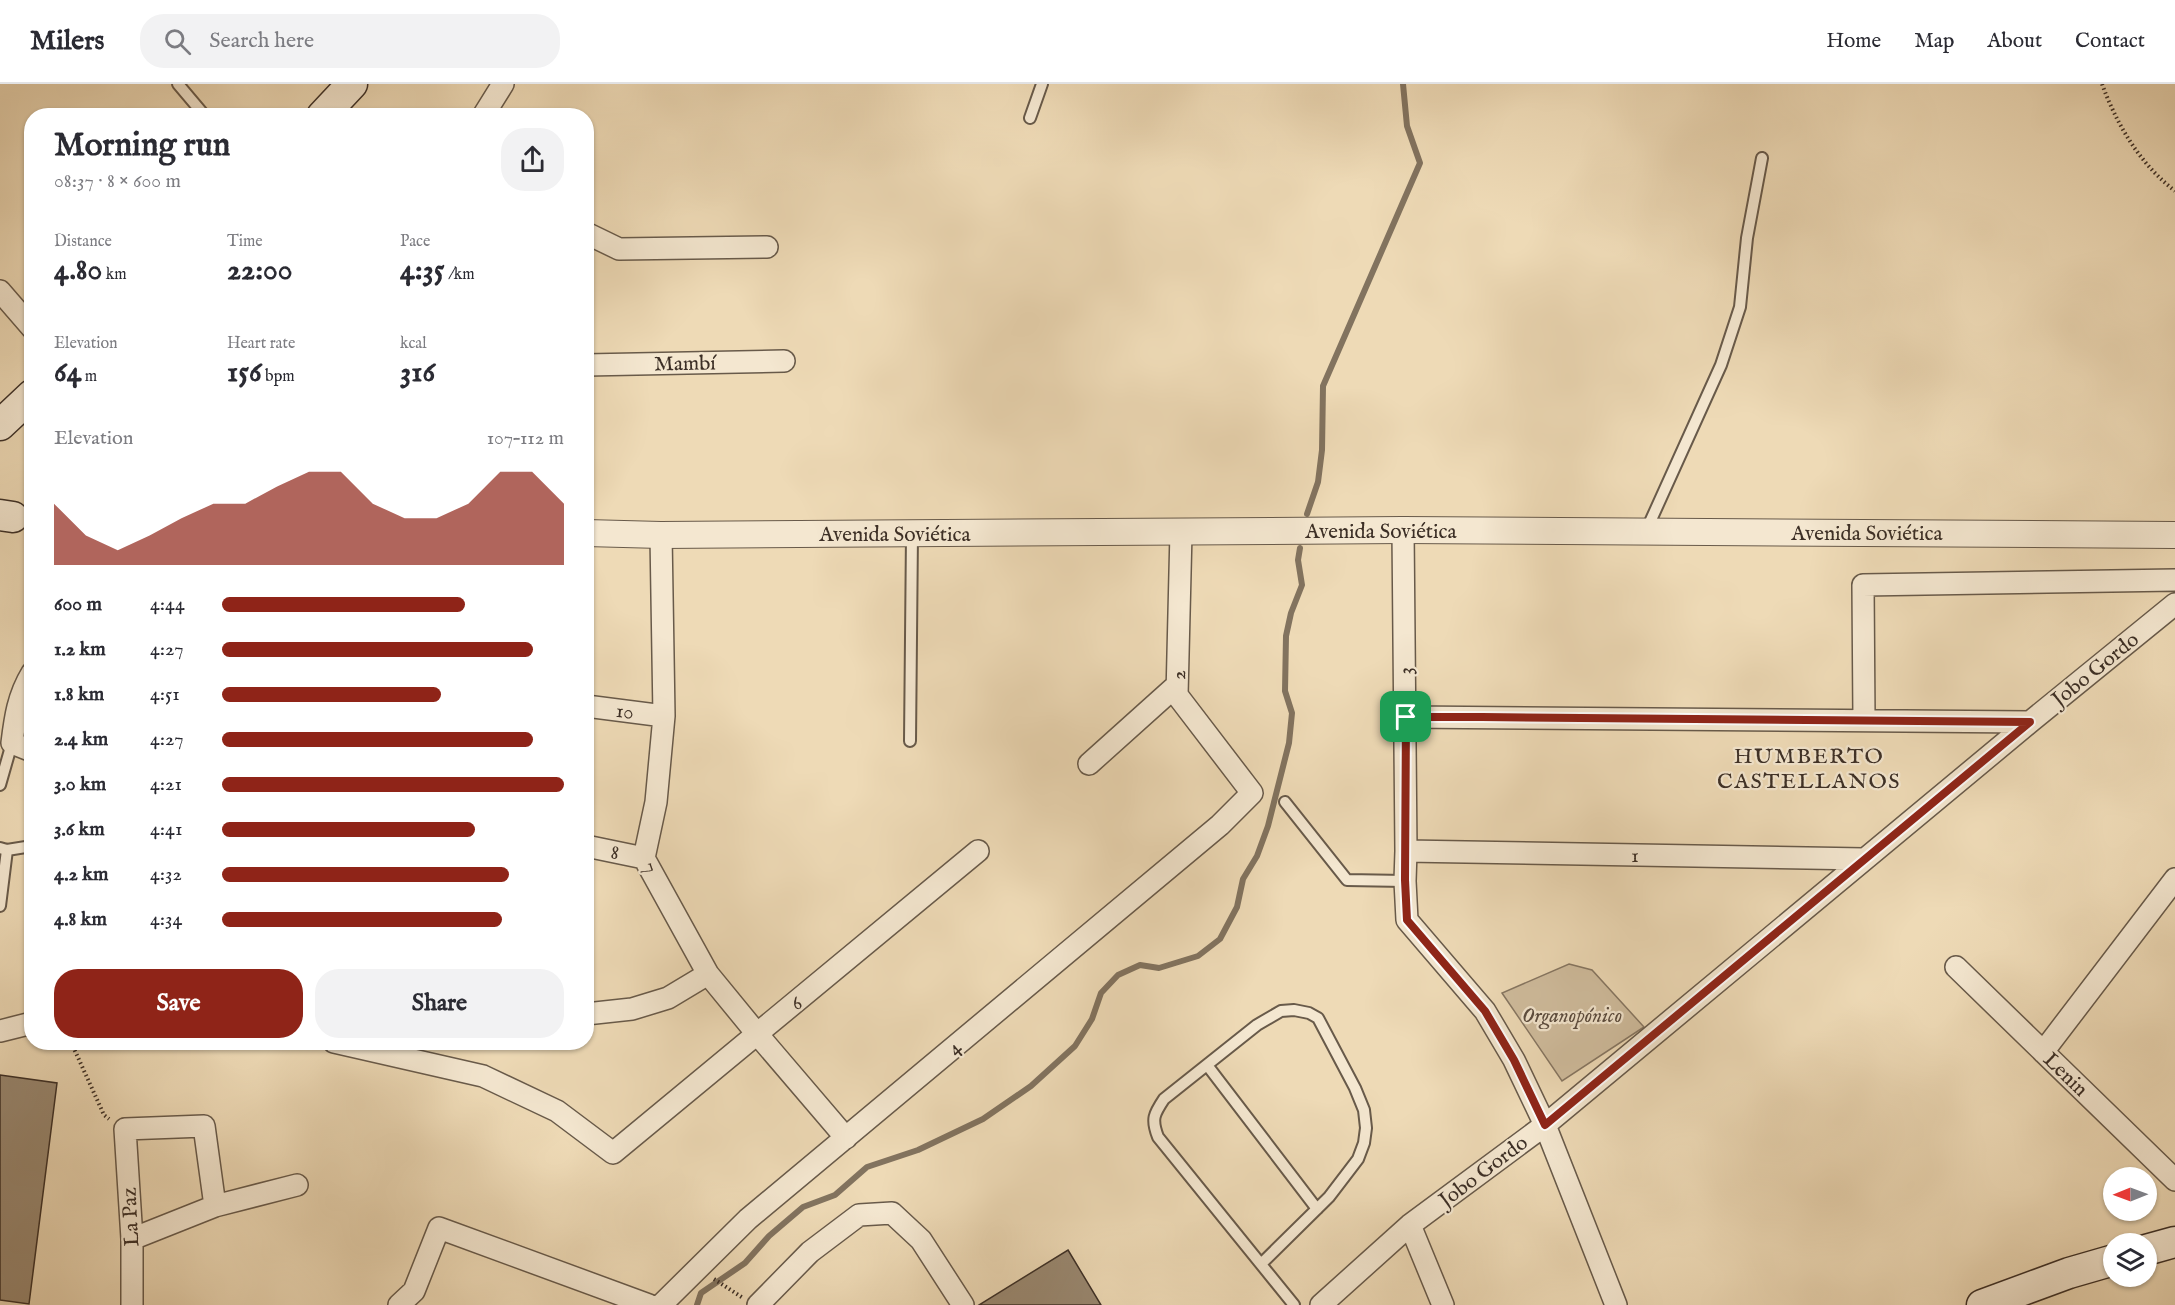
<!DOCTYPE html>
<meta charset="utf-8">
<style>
body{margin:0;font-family:"IM FELL English",serif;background:#f2f2f3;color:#2b2b33;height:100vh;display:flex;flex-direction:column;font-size:22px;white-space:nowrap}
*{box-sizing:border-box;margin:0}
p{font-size:20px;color:#7c7c81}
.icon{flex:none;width:33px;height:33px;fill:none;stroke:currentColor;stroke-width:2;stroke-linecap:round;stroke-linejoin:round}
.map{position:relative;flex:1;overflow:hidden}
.side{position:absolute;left:24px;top:24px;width:570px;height:942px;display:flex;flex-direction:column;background:#fff;border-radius:24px;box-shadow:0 2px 4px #0004}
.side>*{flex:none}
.needle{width:39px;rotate:269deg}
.tools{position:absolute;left:2103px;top:1083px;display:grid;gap:12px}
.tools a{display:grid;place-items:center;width:54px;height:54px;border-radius:50%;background:#fff;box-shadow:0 2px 4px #0004;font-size:30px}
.pin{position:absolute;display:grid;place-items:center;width:51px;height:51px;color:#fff;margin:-26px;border-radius:12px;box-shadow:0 3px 9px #0006}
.round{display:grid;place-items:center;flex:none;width:63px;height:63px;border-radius:24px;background:#f2f2f3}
.summary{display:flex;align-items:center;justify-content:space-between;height:102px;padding:0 30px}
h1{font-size:33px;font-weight:800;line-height:45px}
.figures{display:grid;grid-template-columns:repeat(3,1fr);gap:9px;height:102px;padding:6px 30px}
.figures div{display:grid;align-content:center}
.figures b{font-size:30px;font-weight:800}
.figures small{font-size:16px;font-weight:400}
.figures p{font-size:16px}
.chart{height:168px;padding:12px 30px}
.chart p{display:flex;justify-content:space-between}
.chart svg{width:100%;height:108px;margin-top:6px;fill:#8f2418;opacity:.7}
.action{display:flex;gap:12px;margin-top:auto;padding:12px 30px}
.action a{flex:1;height:69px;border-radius:24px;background:#8f2418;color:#fff;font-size:24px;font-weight:800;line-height:69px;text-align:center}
.action a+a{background:#f2f2f3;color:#2b2b33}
ul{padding:0 30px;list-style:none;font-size:20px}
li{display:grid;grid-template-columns:96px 72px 1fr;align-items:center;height:45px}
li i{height:15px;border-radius:8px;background:#8f2418}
header{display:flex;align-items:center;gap:36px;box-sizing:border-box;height:84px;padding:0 30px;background:#fff;border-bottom:2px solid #e1e1e2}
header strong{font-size:28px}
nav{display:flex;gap:33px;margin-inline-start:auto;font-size:21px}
.search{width:420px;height:54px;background:#f2f2f3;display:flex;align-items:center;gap:15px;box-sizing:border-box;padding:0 21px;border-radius:24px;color:#7c7c81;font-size:22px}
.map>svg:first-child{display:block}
.green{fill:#d0bd9e;stroke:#867662;stroke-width:1.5}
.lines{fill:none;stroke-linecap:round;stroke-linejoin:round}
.stream{stroke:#82735f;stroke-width:6}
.building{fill:#998871;stroke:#3c2f26;stroke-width:1.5}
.service-casing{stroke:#685a4a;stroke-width:14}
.minor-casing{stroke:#685a4a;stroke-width:24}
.tertiary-casing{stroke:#685a4a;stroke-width:28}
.secondary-casing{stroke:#3c2f26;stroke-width:33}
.path{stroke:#3c2f26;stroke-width:4;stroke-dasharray:1.5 3;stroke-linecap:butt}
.service{stroke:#f4e7d0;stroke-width:10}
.minor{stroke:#f4e7d0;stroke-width:21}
.tertiary{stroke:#f4e7d0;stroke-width:26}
.secondary{stroke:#f4e7d0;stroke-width:30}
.route-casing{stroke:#fff;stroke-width:12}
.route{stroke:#8f2418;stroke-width:8}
.labels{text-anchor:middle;stroke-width:4.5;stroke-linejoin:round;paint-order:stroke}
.street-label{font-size:21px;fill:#3c2f26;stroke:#f4e7d0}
.park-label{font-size:21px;font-style:italic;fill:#5a4b3e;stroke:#f4e7d0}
.neighbourhood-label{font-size:22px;letter-spacing:1.5px;fill:#3c2f26;stroke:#f4e7d0}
</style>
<header>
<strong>Milers</strong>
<div class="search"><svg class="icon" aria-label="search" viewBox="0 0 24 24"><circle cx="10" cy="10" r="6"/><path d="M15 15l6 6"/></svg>Search here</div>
<nav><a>Home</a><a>Map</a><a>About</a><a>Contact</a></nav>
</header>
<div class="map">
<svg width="2175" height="1221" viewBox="0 0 2175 1221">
<rect width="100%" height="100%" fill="#eedab6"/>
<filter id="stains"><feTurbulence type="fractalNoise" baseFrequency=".00333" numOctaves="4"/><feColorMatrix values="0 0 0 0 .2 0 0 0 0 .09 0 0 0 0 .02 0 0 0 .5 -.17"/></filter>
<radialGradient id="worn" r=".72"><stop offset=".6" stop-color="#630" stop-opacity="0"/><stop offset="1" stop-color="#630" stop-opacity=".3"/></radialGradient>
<path class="green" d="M 1569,880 L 1592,886 L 1644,943 L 1562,997 L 1502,909 Z"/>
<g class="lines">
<path class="stream" d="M 1307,430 L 1318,398 L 1322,366 L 1323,302 L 1420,79 L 1407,42 L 1403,0
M 697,1221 L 701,1209 L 745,1179 L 769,1152 L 803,1123 L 835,1111 L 867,1083 L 918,1066 L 983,1035 L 1031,1002 L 1075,962 L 1092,935 L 1101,909 L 1118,891 L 1140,881 L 1159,884 L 1198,872 L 1220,855 L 1237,823 L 1243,795 L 1257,772 L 1268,742 L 1289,659 L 1292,629 L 1285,607 L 1286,552 L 1291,529 L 1302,501 L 1298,476 L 1300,464"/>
</g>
<path class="building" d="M 0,991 L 57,999 L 29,1220 L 0,1216 Z
M 1068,1166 L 1101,1221 L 979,1221 Z"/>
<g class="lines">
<g class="service-casing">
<path id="service" d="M 178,0 L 205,32
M 1030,34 L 1042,0
M 1646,447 L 1721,281 L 1740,223 L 1747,154 L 1762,74
M 910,657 L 912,450
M 0,701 L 12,659
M 1285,718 L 1347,796 L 1405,797
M 0,764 L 7,766 L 32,762
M 0,822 L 7,766
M 1207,981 L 1317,1125
M 1261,1180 L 1329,1113 L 1358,1075 L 1364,1059 L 1366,1044 L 1364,1026 L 1355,1004 L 1318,934 L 1309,929 L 1294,926 L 1281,927 L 1257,941 L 1164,1015 C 1154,1030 1151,1035 1158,1053 L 1294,1221"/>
</g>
<g class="minor-casing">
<path id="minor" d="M 483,32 L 503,0
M 586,149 L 619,165 L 767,163
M 0,207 L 32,244
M 586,281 L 784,277
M 1403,446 L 1406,767 L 1405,797 L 1407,836 L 1485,927 L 1514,976 L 1545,1041 L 1616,1221
M 661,451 L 664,632 L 656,718 L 644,774 L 708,890 L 758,951 L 846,1054
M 32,589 C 18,612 15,634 12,659 L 32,667
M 586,622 L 664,632
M 1406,633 L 2030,638
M 1864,636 L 1863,501 L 2175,496
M 1089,680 L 1177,601
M 586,762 L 644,774
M 1406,767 L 1864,775
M 1956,883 L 2175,1096
M 586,930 L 632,925 L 668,914 L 708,890
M 0,947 L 32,939
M 334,958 L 483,992 L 557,1027 L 613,1069 L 978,767
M 2043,968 L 2175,795
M 1410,1141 L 1443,1221
M 132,1155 L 215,1122 L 297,1101
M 132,1221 L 132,1155 L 125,1045 L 204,1042 L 215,1122
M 399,1221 L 414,1207 L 439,1144 L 649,1221
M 661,1221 L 748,1135 L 1220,741 L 1252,709 L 1177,611 L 1181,448
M 758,1221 L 810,1168 L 859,1131 L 892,1129 L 921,1156 L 963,1221
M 1321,1221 L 1410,1141 L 1545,1041 L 2030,638 L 2175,520"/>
</g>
<g class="tertiary-casing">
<path id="tertiary" d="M 586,449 L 661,451 L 1403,446 L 2175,451"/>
</g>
<g class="secondary-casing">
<path id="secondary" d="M 322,32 L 352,0
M 0,341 L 32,311
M 0,431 L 13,433
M 2146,1166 L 2175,1158
M 1982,1221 L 2069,1189 L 2114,1176"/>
</g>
<path class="path" d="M 2102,0 C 2117,41 2140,80 2175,107
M 71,958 L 104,1031 L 109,1035
M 714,1195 L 743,1214"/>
<use href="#service" class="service"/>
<use href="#minor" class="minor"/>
<use href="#tertiary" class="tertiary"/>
<use href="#secondary" class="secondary"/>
</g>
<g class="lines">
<g class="route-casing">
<path id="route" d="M 1406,633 L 1482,633 L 2030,638 L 1545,1041 L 1514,976 L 1485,927 L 1407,836 L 1405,796 Z"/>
</g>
<use href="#route" class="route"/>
</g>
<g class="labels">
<g class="street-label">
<text transform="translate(685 279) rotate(-1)" y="7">Mambí</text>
<text x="1381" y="454">Avenida Soviética</text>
<text x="1867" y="456">Avenida Soviética</text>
<text x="895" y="457">Avenida Soviética</text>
<text transform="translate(2095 585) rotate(-39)" y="7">Jobo Gordo</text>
<text transform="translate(1405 587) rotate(-91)" y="7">3</text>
<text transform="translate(1178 591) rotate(-89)" y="7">2</text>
<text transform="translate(625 627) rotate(7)" y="7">10</text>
<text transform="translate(615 768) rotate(11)" y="7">8</text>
<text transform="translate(1635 771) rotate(1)" y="7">1</text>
<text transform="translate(651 783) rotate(67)" y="7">7</text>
<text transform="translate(796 919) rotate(-40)" y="7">6</text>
<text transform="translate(954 963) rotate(-40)" y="7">4</text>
<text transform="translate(2066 990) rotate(44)" y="7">Lenin</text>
<text transform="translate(1483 1087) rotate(-37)" y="7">Jobo Gordo</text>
<text transform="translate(130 1133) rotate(-93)" y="7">La Paz</text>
</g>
<g class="park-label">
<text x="1572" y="938">Organopónico</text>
</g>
<g class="neighbourhood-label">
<text x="1809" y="679">HUMBERTO<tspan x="1809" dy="25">CASTELLANOS</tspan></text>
</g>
</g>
<rect width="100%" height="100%" filter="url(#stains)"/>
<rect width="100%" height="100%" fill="url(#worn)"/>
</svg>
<div class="tools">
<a><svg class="needle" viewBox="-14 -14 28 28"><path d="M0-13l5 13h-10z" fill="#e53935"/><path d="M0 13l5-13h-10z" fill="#7c7c81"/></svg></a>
<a><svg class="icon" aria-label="layers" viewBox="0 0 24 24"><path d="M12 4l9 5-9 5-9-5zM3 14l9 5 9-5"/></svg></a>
</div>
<div class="pin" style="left:1406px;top:633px;background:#1e9e55"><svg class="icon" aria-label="arrive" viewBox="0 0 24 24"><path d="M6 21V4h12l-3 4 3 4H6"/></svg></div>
<section class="side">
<div class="summary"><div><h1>Morning run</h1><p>08:37 · 8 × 600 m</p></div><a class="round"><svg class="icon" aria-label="share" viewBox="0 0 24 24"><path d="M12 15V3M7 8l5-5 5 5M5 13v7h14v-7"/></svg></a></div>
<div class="figures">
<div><p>Distance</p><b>4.80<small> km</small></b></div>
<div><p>Time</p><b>22:00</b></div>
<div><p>Pace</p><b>4:35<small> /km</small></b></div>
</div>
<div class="figures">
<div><p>Elevation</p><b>64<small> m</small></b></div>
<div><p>Heart rate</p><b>156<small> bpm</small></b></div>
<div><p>kcal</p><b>316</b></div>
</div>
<div class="chart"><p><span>Elevation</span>107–112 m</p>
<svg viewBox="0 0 160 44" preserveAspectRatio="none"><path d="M0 44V19L10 32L20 38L30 32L40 25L50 19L60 19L70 12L80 6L90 6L100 19L110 25L120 25L130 19L140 6L150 6L160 19V44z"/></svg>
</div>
<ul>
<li><b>600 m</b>4:44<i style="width:71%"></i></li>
<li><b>1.2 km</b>4:27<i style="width:91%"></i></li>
<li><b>1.8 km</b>4:51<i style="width:64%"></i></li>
<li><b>2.4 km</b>4:27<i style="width:91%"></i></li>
<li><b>3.0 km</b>4:21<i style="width:100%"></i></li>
<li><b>3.6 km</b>4:41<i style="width:74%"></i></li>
<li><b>4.2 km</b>4:32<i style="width:84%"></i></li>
<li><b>4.8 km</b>4:34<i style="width:82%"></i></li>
</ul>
<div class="action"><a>Save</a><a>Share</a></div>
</section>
</div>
